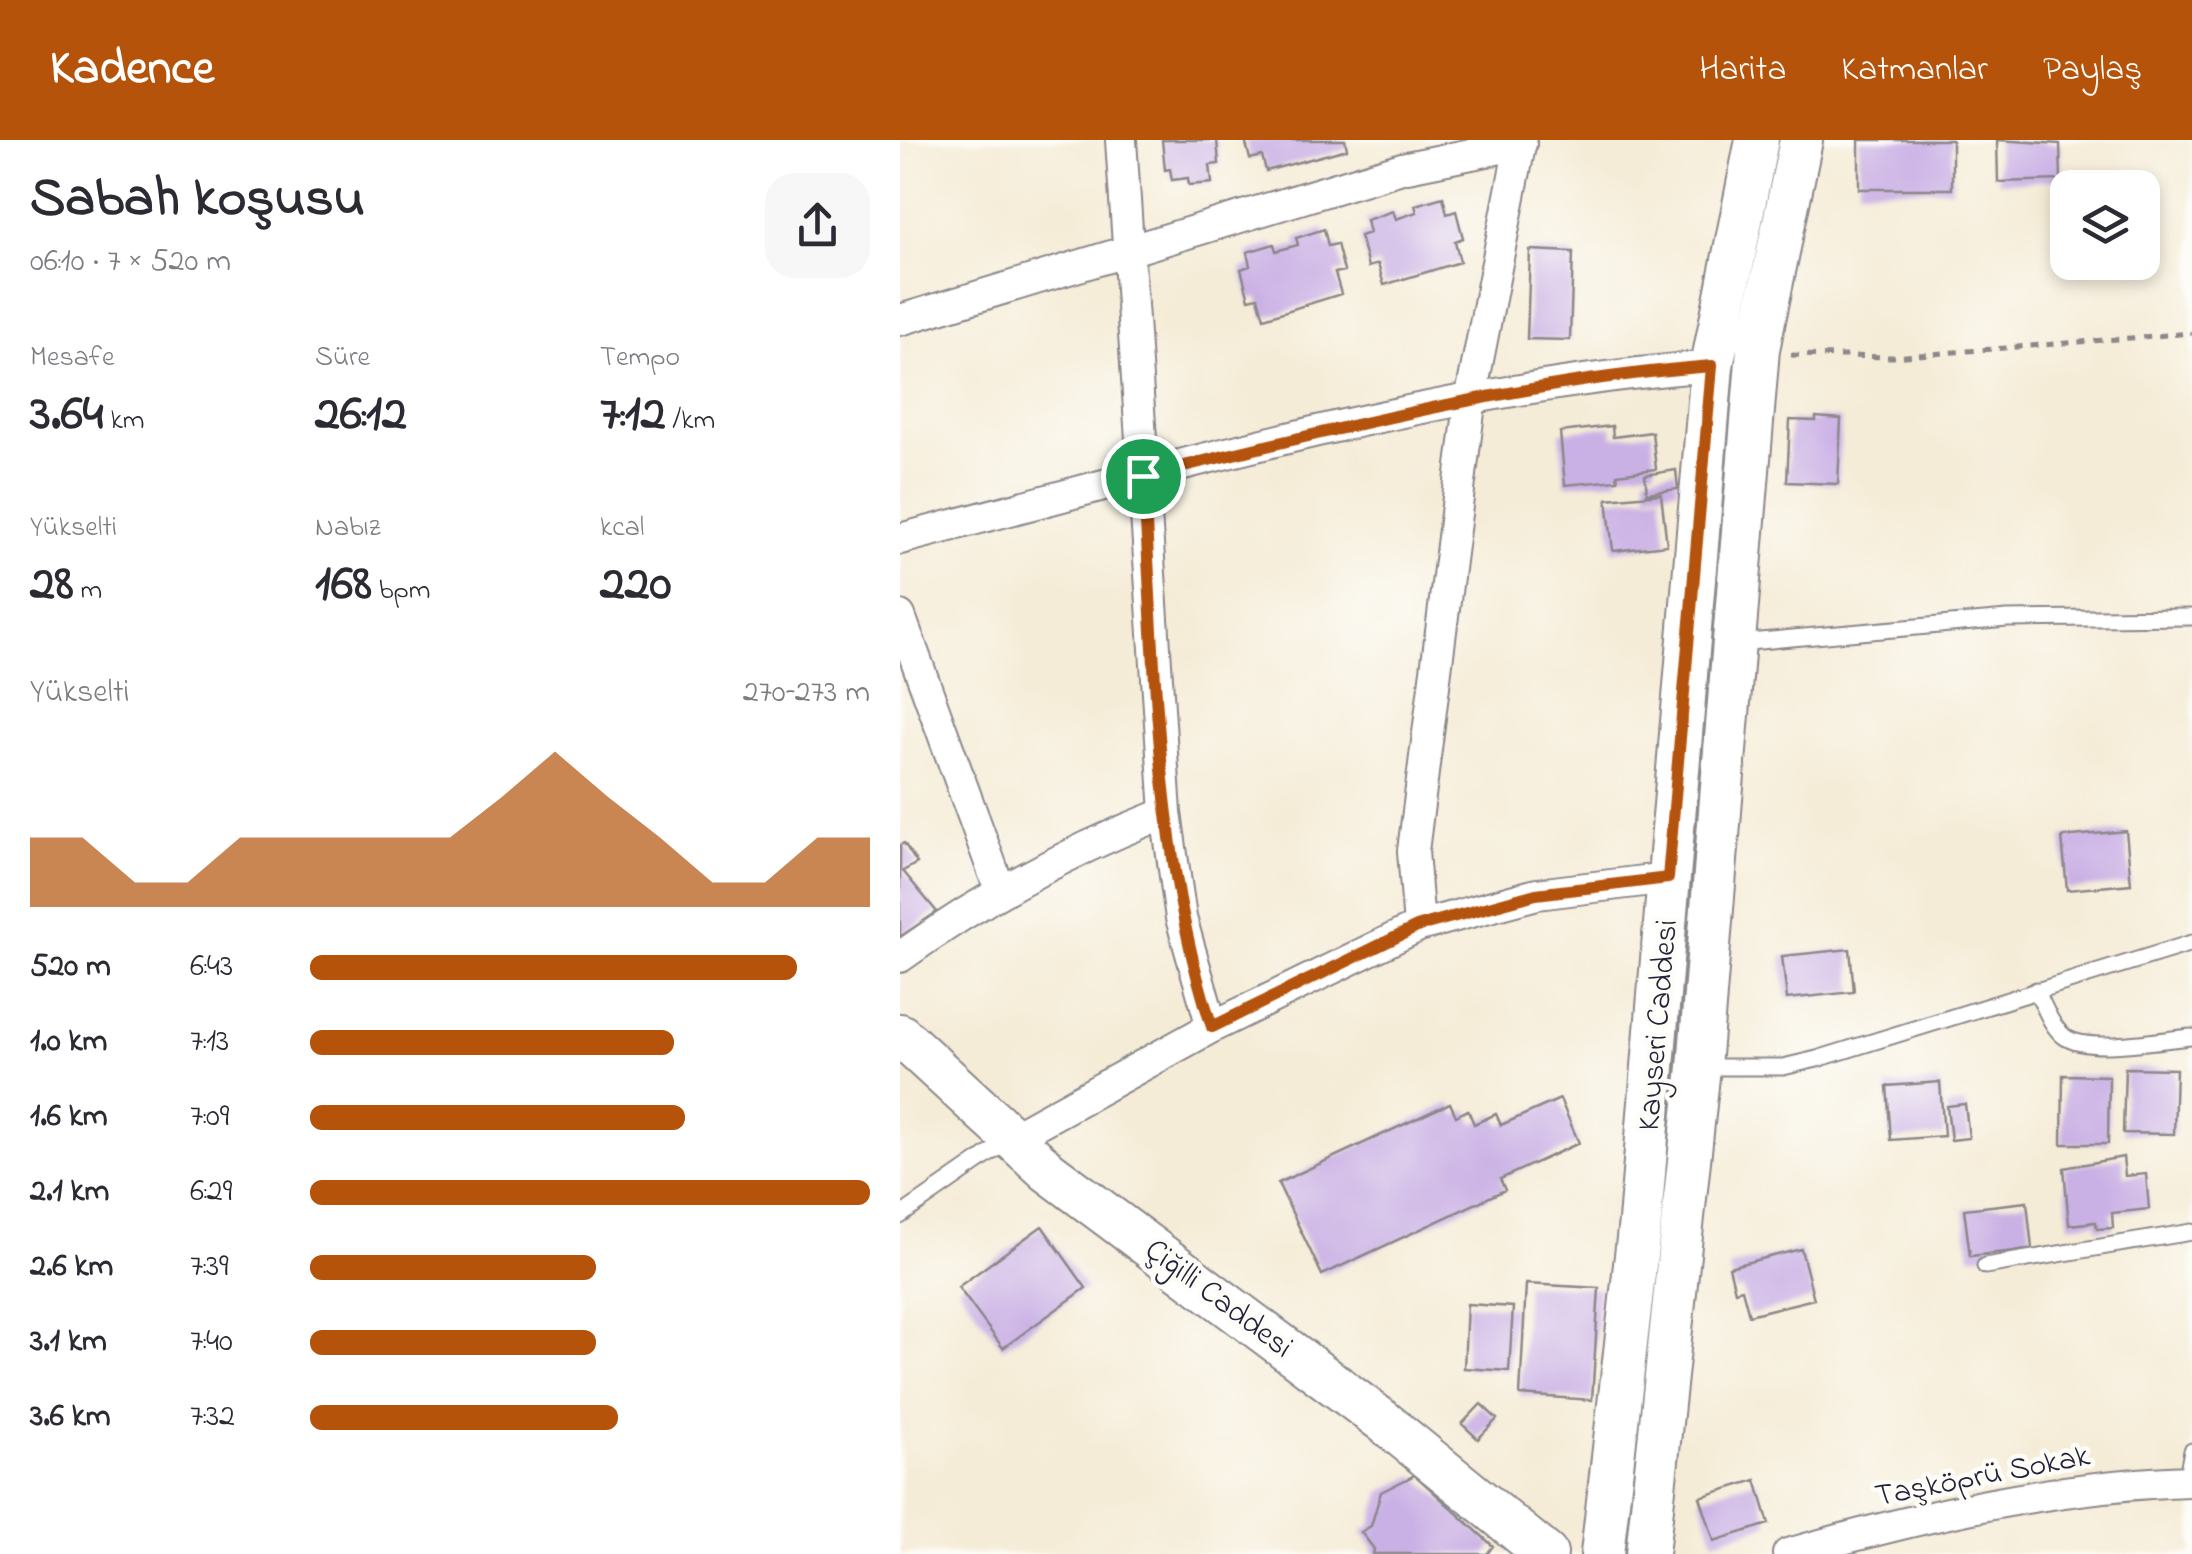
<!DOCTYPE html>
<html lang="tr">
<meta charset="utf-8">
<style>
body{margin:0;font-family:"Indie Flower",sans-serif;background:#f7f7f7;color:#2b2b33;height:100vh;display:flex;flex-direction:column;font-size:38px;white-space:nowrap}
*{box-sizing:border-box;margin:0}
p{font-size:32px;color:#7c7c81}
.icon{flex:none;width:55px;height:55px;fill:none;stroke:currentColor;stroke-width:2;stroke-linecap:round;stroke-linejoin:round}
.map{position:relative;flex:1;overflow:hidden}
.panel{display:flex;flex-direction:column;background:#fff;width:900px}
.panel>*{flex:none}
.buttons{position:absolute;left:1150px;top:30px;display:grid;gap:20px}
.buttons a{display:grid;place-items:center;width:110px;height:110px;border-radius:20px;background:#fff;box-shadow:0 5px 15px #0003;font-size:50px}
.pin{position:absolute;display:grid;place-items:center;width:85px;height:85px;color:#fff;margin:-42px;border:5px solid #fff;border-radius:50%;box-shadow:0 2px 10px #0007}
.round{display:grid;place-items:center;flex:none;width:105px;height:105px;border-radius:30px;background:#f7f7f7}
.summary{display:flex;align-items:center;justify-content:space-between;height:170px;padding:0 30px}
h1{font-size:55px;font-weight:700;line-height:75px}
.metrics{display:grid;grid-template-columns:repeat(3,1fr);gap:15px;height:170px;padding:10px 30px}
.metrics div{display:grid;align-content:center}
.metrics b{font-size:50px;font-weight:700}
.metrics small{font-size:28px;font-weight:400}
.metrics p{font-size:28px}
.chart{height:280px;padding:20px 30px}
.chart p{display:flex;justify-content:space-between}
.chart svg{width:100%;height:180px;margin-top:10px;fill:#b45309;opacity:.7}
ul{padding:0 30px;list-style:none;font-size:32px}
li{display:grid;grid-template-columns:160px 120px 1fr;align-items:center;height:75px}
li i{height:25px;border-radius:12px;background:#b45309}
header{display:flex;align-items:center;gap:60px;box-sizing:border-box;height:140px;padding:0 50px;background:#b45309;color:#fff}
header strong{font-size:48px}
nav{display:flex;gap:55px;margin-inline-start:auto;font-size:35px}
main{display:flex;flex:1;min-height:0}
.map>svg:first-child{display:block}
.building{fill:#cab1e5}
.lines{fill:none;stroke-linecap:round;stroke-linejoin:round}
.service-casing{stroke:#8c8789;stroke-width:19}
.minor-casing{stroke:#8c8789;stroke-width:34}
.secondary-casing{stroke:#8c8789;stroke-width:46}
.path{stroke:#8c8789;stroke-width:5;stroke-dasharray:8 8;stroke-linecap:butt}
.service{stroke:#fff;stroke-width:15}
.minor{stroke:#fff;stroke-width:30}
.secondary{stroke:#fff;stroke-width:42}
.route-casing{stroke:#fff;stroke-width:20}
.route{stroke:#b45309;stroke-width:12}
.labels{text-anchor:middle;stroke-width:9;stroke-linejoin:round;paint-order:stroke}
.street-label{font-size:32px;fill:#22223b;stroke:#fdfcf7}
</style>
<header>
<strong>Kadence</strong>
<nav><a>Harita</a><a>Katmanlar</a><a>Paylaş</a></nav>
</header>
<main>
<section class="panel">
<div class="summary"><div><h1>Sabah koşusu</h1><p>06:10 · 7 × 520 m</p></div><a class="round"><svg class="icon" aria-label="share" viewBox="0 0 24 24"><path d="M12 15V3M7 8l5-5 5 5M5 13v7h14v-7"/></svg></a></div>
<div class="metrics">
<div><p>Mesafe</p><b>3.64<small> km</small></b></div>
<div><p>Süre</p><b>26:12</b></div>
<div><p>Tempo</p><b>7:12<small> /km</small></b></div>
</div>
<div class="metrics">
<div><p>Yükselti</p><b>28<small> m</small></b></div>
<div><p>Nabız</p><b>168<small> bpm</small></b></div>
<div><p>kcal</p><b>220</b></div>
</div>
<div class="chart"><p><span>Yükselti</span>270–273 m</p>
<svg viewBox="0 0 160 44" preserveAspectRatio="none"><path d="M0 44V27L10 27L20 38L30 38L40 27L50 27L60 27L70 27L80 27L90 17L100 6L110 17L120 27L130 38L140 38L150 27L160 27V44z"/></svg>
</div>
<ul>
<li><b>520 m</b>6:43<i style="width:87%"></i></li>
<li><b>1.0 km</b>7:13<i style="width:65%"></i></li>
<li><b>1.6 km</b>7:09<i style="width:67%"></i></li>
<li><b>2.1 km</b>6:29<i style="width:100%"></i></li>
<li><b>2.6 km</b>7:39<i style="width:51%"></i></li>
<li><b>3.1 km</b>7:40<i style="width:51%"></i></li>
<li><b>3.6 km</b>7:32<i style="width:55%"></i></li>
</ul>
</section>
<div class="map">
<svg width="1292" height="1414" viewBox="0 0 1292 1414">
<rect width="100%" height="100%" fill="#fdfcf7"/>
<filter id="ink" filterUnits="userSpaceOnUse"><feTurbulence type="fractalNoise" baseFrequency=".01" numOctaves="2"/><feDisplacementMap in="SourceGraphic" scale="20" xChannelSelector="R" yChannelSelector="G"/><feConvolveMatrix kernelMatrix="1 2 1 2 8 2 1 2 1" color-interpolation-filters="sRGB"/></filter>
<filter id="wash" filterUnits="userSpaceOnUse"><feTurbulence type="fractalNoise" baseFrequency=".0048" numOctaves="4" result="noise"/><feDisplacementMap in="SourceGraphic" scale="40" xChannelSelector="R" yChannelSelector="G"/><feGaussianBlur stdDeviation="2.25" result="paint"/><feColorMatrix in="noise" values="0 0 0 0 0 0 0 0 0 0 0 0 0 0 0 0 0 1.4 0 .05"/><feComposite in="paint" operator="in"/></filter>
<g filter="url(#wash)">
<rect width="100%" height="100%" fill="#f5ecd7"/>
<g id="blocks">
<path class="building" d="M 262,0 L 317,0 L 319,24 L 310,25 L 312,43 L 289,45 L 288,38 L 272,40 L 270,29 L 265,30 Z
M 345,0 L 445,0 L 447,9 L 366,31 L 362,16 L 350,19 Z
M 959,0 L 1052,0 L 1052,49 L 959,49 Z
M 1097,0 L 1160,4 L 1161,40 L 1098,42 Z
M 543,57 L 547,74 L 556,71 L 563,98 L 555,101 L 560,122 L 484,145 L 478,124 L 468,127 L 460,96 L 469,93 L 466,80 L 493,71 L 496,79 L 517,72 L 515,65 Z
M 424,89 L 428,106 L 437,104 L 444,131 L 435,133 L 441,154 L 364,178 L 358,157 L 349,159 L 341,129 L 350,126 L 347,112 L 374,104 L 376,111 L 398,105 L 396,98 Z
M 630,110 L 673,112 L 670,200 L 627,199 Z
M 916,277 L 941,279 L 938,344 L 887,342 L 890,280 L 916,281 Z
M 712,286 L 713,297 L 752,292 L 756,329 L 717,334 L 718,340 L 665,345 L 660,292 Z
M 776,330 L 778,349 L 747,353 L 745,335 Z
M 761,354 L 767,405 L 713,411 L 707,359 Z
M 1226,691 L 1231,744 L 1167,750 L 1162,697 Z
M 4,703 L 17,723 L 3,731 L 37,772 L 0,797 L 0,705 Z
M 950,809 L 954,852 L 887,859 L 882,816 Z
M 1225,928 L 1276,929 L 1274,994 L 1223,993 Z
M 1163,935 L 1209,936 L 1208,1004 L 1162,1004 Z
M 1040,942 L 1044,996 L 991,1000 L 987,946 Z
M 660,959 L 679,1003 L 600,1039 L 605,1050 L 422,1135 L 378,1043 L 550,963 L 556,976 L 568,970 L 574,984 L 596,974 L 601,985 Z
M 1065,964 L 1069,998 L 1051,1000 L 1047,966 Z
M 1223,1017 L 1225,1036 L 1246,1034 L 1249,1069 L 1212,1073 L 1213,1088 L 1197,1089 L 1196,1082 L 1169,1085 L 1164,1028 Z
M 1127,1062 L 1132,1109 L 1070,1116 L 1064,1069 Z
M 142,1086 L 186,1148 L 103,1208 L 58,1147 Z
M 901,1109 L 914,1159 L 849,1175 L 842,1149 L 835,1151 L 829,1127 Z
M 626,1144 L 699,1148 L 692,1260 L 620,1255 Z
M 567,1164 L 613,1167 L 609,1231 L 564,1228 Z
M 581,1264 L 597,1279 L 578,1299 L 562,1284 Z
M 515,1335 L 593,1406 L 587,1414 L 473,1414 L 474,1409 L 461,1392 L 471,1386 L 481,1352 Z
M 856,1340 L 869,1384 L 814,1401 L 800,1357 Z"/>
</g>
</g>
<g filter="url(#ink)">
<use href="#blocks" fill-opacity="0" stroke="#8c8789" stroke-width="2.5"/>
<g class="lines">
<g class="service-casing">
<path id="service" d="M 837,503 L 1107,479 L 1292,477
M 1136,850 C 1144,865 1151,887 1165,897 C 1189,914 1262,899 1292,897
M 800,927 L 883,927 L 917,919 L 1292,803
M 0,1076 L 108,1001
M 1085,1126 L 1292,1092
M 1286,1341 L 1292,1311"/>
</g>
<g class="minor-casing">
<path id="minor" d="M 221,0 L 266,673 L 281,778 L 312,887
M 0,180 L 502,28 L 621,4
M 0,399 C 267,330 536,247 812,226
M 0,476 L 100,750
M 519,786 L 513,711 L 571,256 L 621,0
M 0,817 C 83,757 171,710 266,673
M 111,998 L 312,887 L 519,786 L 637,754 L 768,738
M 888,1414 C 1022,1376 1153,1345 1292,1341"/>
</g>
<g class="secondary-casing">
<path id="secondary" d="M 0,895 L 148,1031 L 483,1281 L 646,1414
M 702,1414 L 740,1081 L 812,226 L 857,0
M 747,1414 L 799,927 L 858,209 L 901,0"/>
</g>
<path class="path" d="M 891,215 L 993,217 L 1292,193"/>
<use href="#service" class="service"/>
<use href="#minor" class="minor"/>
<use href="#secondary" class="secondary"/>
</g>
</g>
<g class="lines" filter="url(#ink)">
<g class="route-casing">
<path id="route" d="M 812,226 L 768,738 L 636,754 L 519,786 L 312,887 C 254,710 256,521 243,336 C 432,290 618,241 812,226 Z"/>
</g>
<use href="#route" class="route"/>
</g>
<g class="labels">
<g class="street-label">
<text transform="translate(756 885) rotate(-85)" y="11">Kayseri Caddesi</text>
<text transform="translate(320 1157) rotate(37)" y="11">Çiğilli Caddesi</text>
<text transform="translate(1082 1334) rotate(-11)" y="11">Taşköprü Sokak</text>
</g>
</g>
</svg>
<div class="buttons">
<a><svg class="icon" aria-label="layers" viewBox="0 0 24 24"><path d="M12 4l9 5-9 5-9-5zM3 14l9 5 9-5"/></svg></a>
</div>
<div class="pin" style="left:243px;top:336px;background:#1e9e55"><svg class="icon" aria-label="arrive" viewBox="0 0 24 24"><path d="M6 21V4h12l-3 4 3 4H6"/></svg></div>
</div>
</main>
